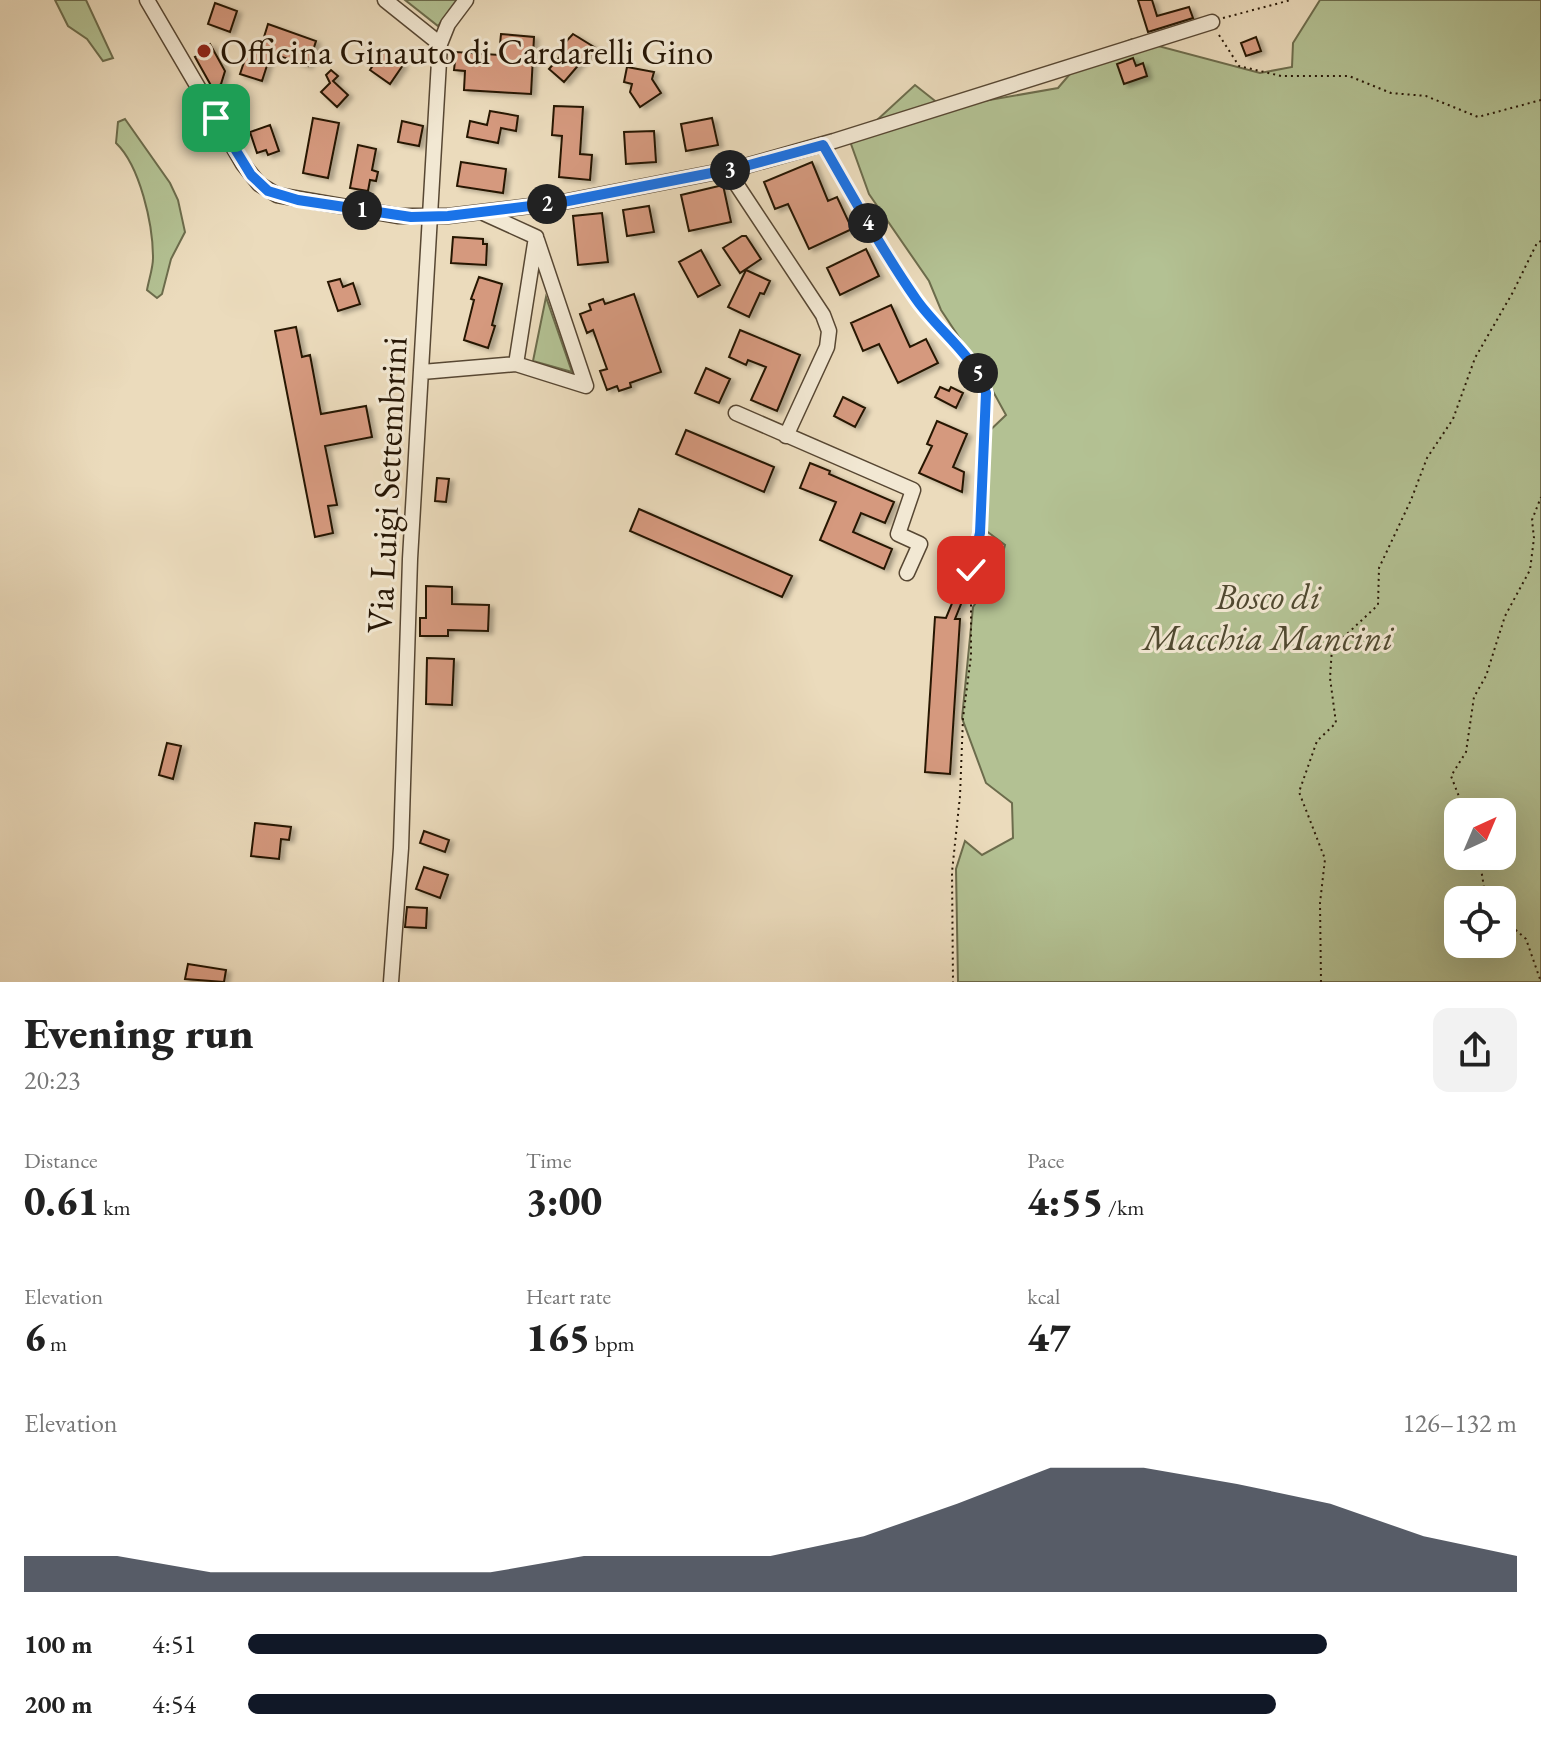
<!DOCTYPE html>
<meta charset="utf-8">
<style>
body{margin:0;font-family:"EB Garamond",serif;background:#f2f2f2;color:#222;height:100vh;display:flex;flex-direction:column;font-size:30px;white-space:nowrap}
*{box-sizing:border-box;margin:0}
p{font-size:26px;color:#767676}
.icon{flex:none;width:44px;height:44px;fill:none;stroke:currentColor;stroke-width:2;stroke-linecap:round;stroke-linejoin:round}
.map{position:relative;height:982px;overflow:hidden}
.panel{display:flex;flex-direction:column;background:#fff;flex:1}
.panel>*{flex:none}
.needle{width:52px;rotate:44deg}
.fabs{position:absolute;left:1444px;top:798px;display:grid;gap:16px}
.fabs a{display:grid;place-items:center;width:72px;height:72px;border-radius:16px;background:#fff;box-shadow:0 8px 32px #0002;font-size:40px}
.pin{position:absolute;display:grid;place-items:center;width:68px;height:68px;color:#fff;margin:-34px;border-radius:16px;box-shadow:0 4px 12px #0006}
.km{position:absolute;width:40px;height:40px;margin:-20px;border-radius:50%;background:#222;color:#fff;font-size:22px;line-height:40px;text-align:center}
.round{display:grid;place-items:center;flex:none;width:84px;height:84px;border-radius:16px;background:#f2f2f2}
.head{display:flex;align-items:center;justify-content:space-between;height:136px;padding:0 24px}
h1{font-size:44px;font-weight:800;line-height:60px}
.figures{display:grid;grid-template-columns:repeat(3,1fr);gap:12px;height:136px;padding:8px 24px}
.figures div{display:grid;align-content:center}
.figures b{font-size:40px;font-weight:800}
.figures small{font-size:22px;font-weight:400}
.figures p{font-size:22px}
.chart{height:224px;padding:16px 24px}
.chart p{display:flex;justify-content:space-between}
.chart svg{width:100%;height:144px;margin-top:8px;fill:#111827;opacity:.7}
ul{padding:0 24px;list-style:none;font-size:26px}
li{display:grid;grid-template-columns:128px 96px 1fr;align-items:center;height:60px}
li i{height:20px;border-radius:10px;background:#111827}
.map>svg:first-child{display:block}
.green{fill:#b3c193;stroke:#6c6c4c;stroke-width:2;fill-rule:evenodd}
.building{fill:#d5997e;stroke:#261605;stroke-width:2;filter:url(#shadow)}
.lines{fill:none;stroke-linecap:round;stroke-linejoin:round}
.minor-casing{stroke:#574733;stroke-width:17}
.path{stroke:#261605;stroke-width:2;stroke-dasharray:2 4;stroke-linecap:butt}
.minor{stroke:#f2e8d3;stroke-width:14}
.route-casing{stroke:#fff;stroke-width:16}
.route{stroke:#1a73e8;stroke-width:10}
.poi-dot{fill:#8f2418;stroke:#f2e8d3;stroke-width:3}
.labels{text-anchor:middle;stroke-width:6;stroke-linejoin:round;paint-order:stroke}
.poi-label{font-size:36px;fill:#261605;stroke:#f2e8d3;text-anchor:start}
.street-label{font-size:36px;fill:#261605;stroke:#f2e8d3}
.park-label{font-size:36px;font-style:italic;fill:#504930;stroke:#f2e8d3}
</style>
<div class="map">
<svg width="1541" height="982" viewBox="0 0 1541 982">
<defs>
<filter id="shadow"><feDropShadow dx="4.5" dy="2.5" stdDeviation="2" flood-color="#0004"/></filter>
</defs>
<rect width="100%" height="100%" fill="#ebdbbc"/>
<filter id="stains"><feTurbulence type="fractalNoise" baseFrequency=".0025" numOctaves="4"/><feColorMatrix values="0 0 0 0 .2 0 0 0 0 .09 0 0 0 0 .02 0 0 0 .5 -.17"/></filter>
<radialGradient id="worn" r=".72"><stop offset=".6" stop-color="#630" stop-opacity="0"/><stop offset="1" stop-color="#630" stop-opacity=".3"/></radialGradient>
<path class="green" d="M 55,0 L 86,0 L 113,58 L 103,61 L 87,39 L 68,26 Z
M 405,0 L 459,0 L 438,26 Z
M 1320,0 L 1541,0 L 1541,982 L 958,982 L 956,869 L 965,841 L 982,855 L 1013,838 L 1012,803 L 986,783 L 962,718 L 973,607 L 999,568 L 1005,545 L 981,527 L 979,482 L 983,437 L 1006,415 L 984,375 L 941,310 L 929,281 L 869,194 L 851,144 L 915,85 L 944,108 L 1058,88 L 1081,61 L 1132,39 L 1260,73 L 1292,67 L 1293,43 ZM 1458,812 L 1502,812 L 1502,856 L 1458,856 ZM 1458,900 L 1502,900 L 1502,944 L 1458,944 Z
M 125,119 L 170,183 L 178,200 L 185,232 L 171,259 L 162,294 L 157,298 L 147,290 C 149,279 153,268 153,258 C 153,224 140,166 116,143 L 118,122 Z
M 546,297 L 572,372 L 533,361 Z"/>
<path class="building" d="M 1138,0 L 1152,0 L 1157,16 L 1189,7 L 1193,18 L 1148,32 Z
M 215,3 L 237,11 L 230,32 L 208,24 Z
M 268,24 L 316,41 L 308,66 L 271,53 L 262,81 L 240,74 L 249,47 L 260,50 Z
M 501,34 L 534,37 L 531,94 L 464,90 L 465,71 L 454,70 L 456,52 L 499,55 Z
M 573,34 L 594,47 L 564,82 L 549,69 L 564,52 L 560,48 Z
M 1256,37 L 1261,51 L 1246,56 L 1241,43 Z
M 210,44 L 225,71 L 221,84 L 213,89 L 195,57 L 203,53 L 201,49 Z
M 382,51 L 403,65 L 390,84 L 370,70 Z
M 1133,58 L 1136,66 L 1143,63 L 1147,76 L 1124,84 L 1117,64 Z
M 627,67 L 654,72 L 652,79 L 661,93 L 640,107 L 630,92 L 632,84 L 624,82 Z
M 331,70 L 338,76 L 333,81 L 348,95 L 337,107 L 321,92 L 330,83 L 326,75 Z
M 554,106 L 583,107 L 580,154 L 592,155 L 590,180 L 559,177 L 562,136 L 552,135 Z
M 490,111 L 518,116 L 516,131 L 501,128 L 498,143 L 467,137 L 470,121 L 487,125 Z
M 313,118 L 339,123 L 328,178 L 303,173 Z
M 712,118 L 718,145 L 686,151 L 681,124 Z
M 402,121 L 423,126 L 419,146 L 398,142 Z
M 270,125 L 279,151 L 268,155 L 266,150 L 257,153 L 250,132 Z
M 654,131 L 656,162 L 626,164 L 624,132 Z
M 358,145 L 376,149 L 372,170 L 378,172 L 376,181 L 370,180 L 368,191 L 350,188 Z
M 461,162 L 506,169 L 503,193 L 457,186 Z
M 812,162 L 828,201 L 837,197 L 852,229 L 809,249 L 788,204 L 775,209 L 764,182 Z
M 723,185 L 731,222 L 689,231 L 681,195 Z
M 649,206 L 654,232 L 627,236 L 623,210 Z
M 602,213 L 608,262 L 578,265 L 573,216 Z
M 742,236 L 746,236 L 761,259 L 740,273 L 723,248 Z
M 453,237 L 483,239 L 483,244 L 487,244 L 486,265 L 451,263 Z
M 866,249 L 879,276 L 840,295 L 827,268 Z
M 701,250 L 720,285 L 698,297 L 679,262 Z
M 746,270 L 770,281 L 764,294 L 760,293 L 749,317 L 728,307 Z
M 479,277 L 502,284 L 492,325 L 495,326 L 488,348 L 464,340 L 474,300 L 471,299 Z
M 340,279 L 343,287 L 353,283 L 360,304 L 338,311 L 328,282 Z
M 634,294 L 661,372 L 630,383 L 631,387 L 619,391 L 617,386 L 607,390 L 600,371 L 607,369 L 593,330 L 587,333 L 580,314 L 591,310 L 589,304 L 603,299 L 605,304 Z
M 891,305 L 910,347 L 926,339 L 938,363 L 898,383 L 879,344 L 863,351 L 851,323 Z
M 296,327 L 302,357 L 310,355 L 321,414 L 366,406 L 372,437 L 325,446 L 337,505 L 328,506 L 333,533 L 315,537 L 275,331 Z
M 740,330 L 800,355 L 777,411 L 751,400 L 766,367 L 748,360 L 746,365 L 729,357 Z
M 706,368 L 730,379 L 719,403 L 695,393 Z
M 940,387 L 949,391 L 951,387 L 963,393 L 956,408 L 935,397 Z
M 843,397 L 865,408 L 855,427 L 834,416 Z
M 937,421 L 967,434 L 953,467 L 964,472 L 962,492 L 919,473 L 932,446 L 927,444 Z
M 686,430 L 774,467 L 764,492 L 676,454 Z
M 810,463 L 830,471 L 829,474 L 894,502 L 885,523 L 861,513 L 853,532 L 892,549 L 884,569 L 820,540 L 836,502 L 800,488 Z
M 437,478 L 449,479 L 446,502 L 435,501 Z
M 639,509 L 792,576 L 782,597 L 630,531 Z
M 426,586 L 452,587 L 452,604 L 489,605 L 488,631 L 448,630 L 448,636 L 420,636 L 420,618 L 426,618 Z
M 955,596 L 963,599 L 955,619 L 960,619 L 950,774 L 925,772 L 935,617 L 946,618 Z
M 427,658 L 454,659 L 452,705 L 426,704 Z
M 167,743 L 181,746 L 173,779 L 159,775 Z
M 255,823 L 291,827 L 289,840 L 281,839 L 279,859 L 251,856 Z
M 424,831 L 449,840 L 445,852 L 420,843 Z
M 424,867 L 448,875 L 440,898 L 416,889 Z
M 407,907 L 427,908 L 426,928 L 405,927 Z
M 188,964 L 226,970 L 224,982 L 185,979 Z"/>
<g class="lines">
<g class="minor-casing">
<path id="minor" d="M 147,0 L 243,164 L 259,184 L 277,195 L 399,216 L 448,216 L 563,202 L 742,167 L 834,141 L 1212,22
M 385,0 L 440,44
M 727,170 L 823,315 L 829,331 L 827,347 L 786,436
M 516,364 L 586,386 L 537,240
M 422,372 L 516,364 L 536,237 L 481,212
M 736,413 L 913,490 L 898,534 L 920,544 L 907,573
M 391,982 L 401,848 L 410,559 L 440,44 L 448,24 L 466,0"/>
</g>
<path class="path" d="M 1223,18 L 1291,0
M 1219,35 L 1239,66 L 1281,76 L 1349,76 L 1391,93 L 1426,96 L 1478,117 L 1541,100
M 830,156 C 857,204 884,254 916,300 C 938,331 976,356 986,393 L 980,533 L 971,570 L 971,656 L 963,718 L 960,796 L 952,872 L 953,982
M 1465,812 L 1451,776 L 1466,752 L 1474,697 L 1486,676 L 1505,616 L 1530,570 L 1534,538 L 1532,520 L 1541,497
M 1479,856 L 1486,900
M 1502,918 L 1526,939 L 1541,982
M 1321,982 L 1320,903 L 1325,859 L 1299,792 L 1317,741 L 1336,723 L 1330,678 L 1332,648 L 1378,605 L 1379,568 L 1411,500 L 1427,458 L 1453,419 L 1475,358 L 1513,292 L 1537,243 L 1541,241"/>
<use href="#minor" class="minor"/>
</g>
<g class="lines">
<g class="route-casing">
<path id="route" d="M 216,118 L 251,175 L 268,191 L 298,200 L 411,217 L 448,216 L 563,202 L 742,167 L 823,145 C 853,197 882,250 916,299 C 938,331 976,356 986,393 L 980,533 L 971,570"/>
</g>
<use href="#route" class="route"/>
</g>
<circle class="poi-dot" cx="204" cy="51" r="8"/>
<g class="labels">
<g class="poi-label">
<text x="220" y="64">Officina Ginauto di Cardarelli Gino</text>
</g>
<g class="street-label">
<text transform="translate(386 485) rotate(-87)" y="13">Via Luigi Settembrini</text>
</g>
<g class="park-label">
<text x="1268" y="609">Bosco di<tspan x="1268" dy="41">Macchia Mancini</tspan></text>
</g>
</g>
<rect width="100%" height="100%" filter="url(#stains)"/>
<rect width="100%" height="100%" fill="url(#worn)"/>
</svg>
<div class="fabs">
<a><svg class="needle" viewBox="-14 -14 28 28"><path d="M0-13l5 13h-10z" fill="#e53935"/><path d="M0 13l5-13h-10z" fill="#767676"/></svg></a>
<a><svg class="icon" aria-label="locate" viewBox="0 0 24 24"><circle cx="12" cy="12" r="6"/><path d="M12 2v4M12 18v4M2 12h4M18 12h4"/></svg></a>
</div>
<div class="pin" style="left:216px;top:118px;background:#1e9e55"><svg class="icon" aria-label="arrive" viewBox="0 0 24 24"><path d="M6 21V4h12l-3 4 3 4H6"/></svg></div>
<div class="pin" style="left:971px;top:570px;background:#d93025"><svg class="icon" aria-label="check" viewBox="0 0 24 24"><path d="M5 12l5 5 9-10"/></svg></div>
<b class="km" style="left:362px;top:210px">1</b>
<b class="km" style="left:547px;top:204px">2</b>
<b class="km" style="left:730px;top:170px">3</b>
<b class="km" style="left:868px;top:223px">4</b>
<b class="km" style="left:978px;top:373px">5</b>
</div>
<section class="panel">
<div class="head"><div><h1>Evening run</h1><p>20:23</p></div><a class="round"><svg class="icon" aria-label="share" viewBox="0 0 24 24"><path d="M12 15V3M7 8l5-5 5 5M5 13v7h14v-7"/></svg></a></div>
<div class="figures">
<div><p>Distance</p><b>0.61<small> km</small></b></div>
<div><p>Time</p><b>3:00</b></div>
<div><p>Pace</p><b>4:55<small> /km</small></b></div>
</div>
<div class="figures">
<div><p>Elevation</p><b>6<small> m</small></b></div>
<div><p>Heart rate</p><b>165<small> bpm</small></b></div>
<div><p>kcal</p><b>47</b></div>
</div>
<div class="chart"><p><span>Elevation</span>126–132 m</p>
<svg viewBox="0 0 160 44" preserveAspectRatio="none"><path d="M0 44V33L10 33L20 38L30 38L40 38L50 38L60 33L70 33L80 33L90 27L100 17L110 6L120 6L130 11L140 17L150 27L160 33V44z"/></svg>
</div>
<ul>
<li><b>100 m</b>4:51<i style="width:85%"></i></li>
<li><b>200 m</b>4:54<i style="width:81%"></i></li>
</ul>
</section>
